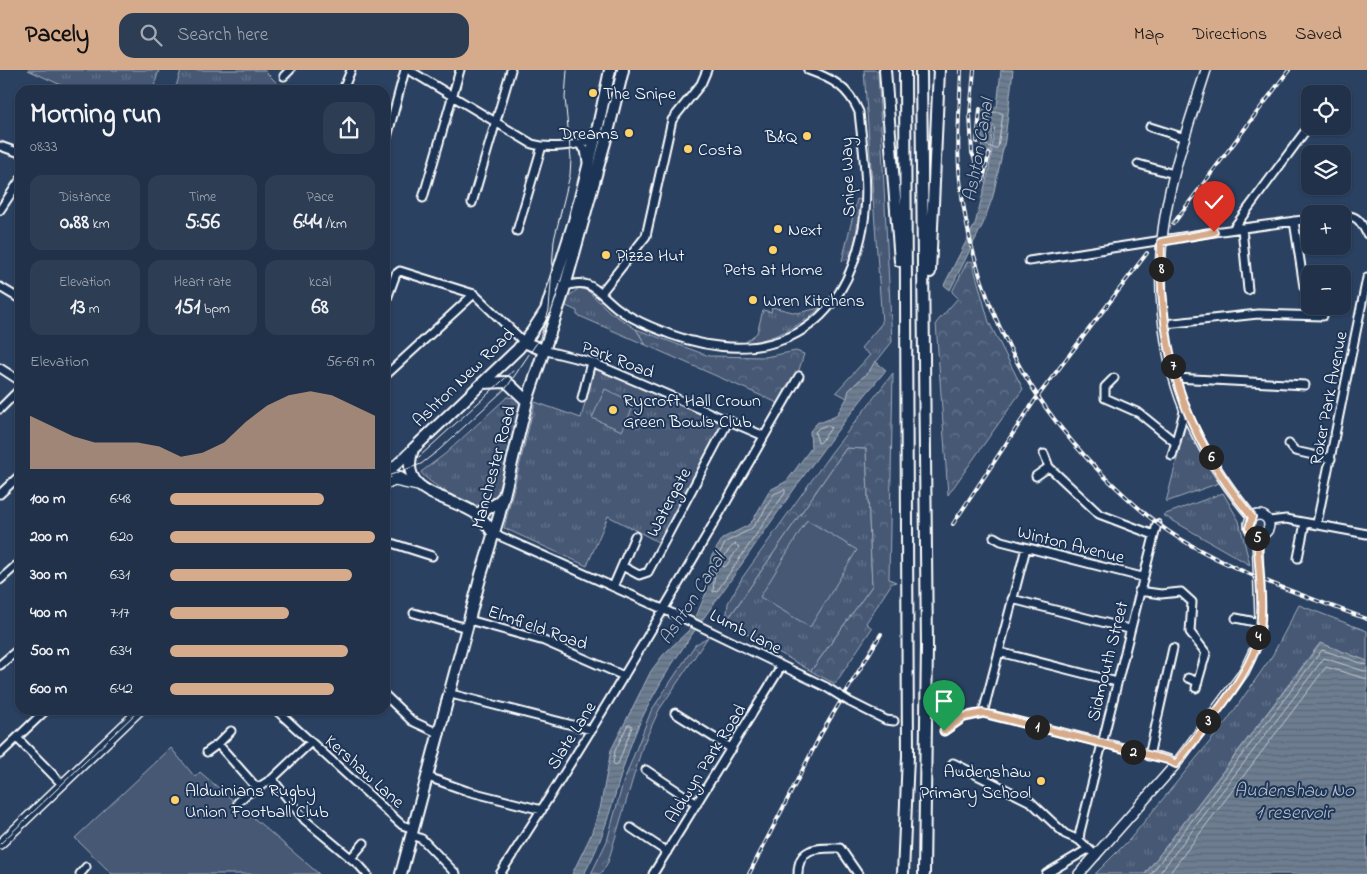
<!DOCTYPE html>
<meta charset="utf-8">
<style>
body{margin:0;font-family:"Indie Flower",sans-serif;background:#2d3d53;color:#f1f3f6;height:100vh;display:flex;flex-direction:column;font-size:19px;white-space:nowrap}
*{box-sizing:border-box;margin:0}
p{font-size:16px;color:#a2a9b4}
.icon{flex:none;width:28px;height:28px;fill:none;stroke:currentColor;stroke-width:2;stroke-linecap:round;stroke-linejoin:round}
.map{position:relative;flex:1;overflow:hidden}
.details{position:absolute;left:15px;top:15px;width:375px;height:630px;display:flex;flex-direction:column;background:#203149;border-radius:15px;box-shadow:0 1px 4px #0004,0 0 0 1px #3d4c61}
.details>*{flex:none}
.tools{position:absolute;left:1301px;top:15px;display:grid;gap:10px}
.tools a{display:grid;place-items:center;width:50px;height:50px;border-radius:10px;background:#203149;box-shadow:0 1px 4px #0004,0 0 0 1px #3d4c61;font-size:25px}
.pin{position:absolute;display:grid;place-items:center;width:42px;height:42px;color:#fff;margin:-51px -21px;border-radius:50% 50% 50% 0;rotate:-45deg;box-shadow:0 0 5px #0007}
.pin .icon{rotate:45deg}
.km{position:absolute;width:25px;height:25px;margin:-12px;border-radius:50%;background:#222;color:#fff;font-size:14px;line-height:25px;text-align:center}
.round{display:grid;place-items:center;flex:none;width:52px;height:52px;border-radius:15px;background:#2d3d53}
.head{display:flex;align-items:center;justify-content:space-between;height:85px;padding:0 15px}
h1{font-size:28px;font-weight:700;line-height:38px}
.metrics{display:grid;grid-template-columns:repeat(3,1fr);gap:8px;height:85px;padding:5px 15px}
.metrics div{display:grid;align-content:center;border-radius:12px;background:#2d3d53;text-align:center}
.metrics b{font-size:21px;font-weight:700}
.metrics small{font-size:14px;font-weight:400}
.metrics p{font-size:14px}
.chart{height:140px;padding:10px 15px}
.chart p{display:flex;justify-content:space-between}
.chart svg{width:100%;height:90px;margin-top:5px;fill:#d6ab8b;opacity:.7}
ul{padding:0 15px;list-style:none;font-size:16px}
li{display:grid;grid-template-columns:80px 60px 1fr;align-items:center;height:38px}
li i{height:12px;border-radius:6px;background:#d6ab8b}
header{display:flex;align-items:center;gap:30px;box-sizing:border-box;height:70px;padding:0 25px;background:#d6ab8b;color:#111}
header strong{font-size:24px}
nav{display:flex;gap:28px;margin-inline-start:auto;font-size:18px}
.search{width:350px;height:45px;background:#2d3d53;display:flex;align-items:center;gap:12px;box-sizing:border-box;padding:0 18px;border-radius:15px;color:#a2a9b4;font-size:19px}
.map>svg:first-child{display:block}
.grass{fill:url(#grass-tufts);stroke:#a2acba}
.forest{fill:url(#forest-crowns);stroke:#a2acba}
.pitch{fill:#465975;stroke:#a2acba}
.water{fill:url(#water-rules);stroke:#a7b1be}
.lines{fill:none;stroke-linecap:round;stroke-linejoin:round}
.shore{stroke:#c5cbd3;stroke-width:1}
.minor-casing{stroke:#fff;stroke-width:11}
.major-casing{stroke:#fff;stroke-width:12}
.highway-casing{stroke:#fff;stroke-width:14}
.minor{stroke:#1d3557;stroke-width:7}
.major{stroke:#1d3557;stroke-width:9}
.highway{stroke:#1d3557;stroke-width:10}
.tram{stroke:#fff;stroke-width:1}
.rail-casing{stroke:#fff;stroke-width:4}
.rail{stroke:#1d3557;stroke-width:2;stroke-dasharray:5.5;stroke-linecap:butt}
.minor-bridge-casing{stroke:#fff;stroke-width:11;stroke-linecap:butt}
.minor-bridge{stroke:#1d3557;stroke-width:7}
.route-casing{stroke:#fff;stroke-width:10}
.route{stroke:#d6ab8b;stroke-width:6}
.poi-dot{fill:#ffd166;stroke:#1d3557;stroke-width:2}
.labels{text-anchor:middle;stroke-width:4;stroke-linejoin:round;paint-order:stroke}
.poi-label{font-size:18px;fill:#fff;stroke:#1d3557;text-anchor:start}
.street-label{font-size:18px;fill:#fff;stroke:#1d3557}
.water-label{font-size:19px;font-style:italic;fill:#b6bec8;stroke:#1d3557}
</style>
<header>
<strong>Pacely</strong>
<div class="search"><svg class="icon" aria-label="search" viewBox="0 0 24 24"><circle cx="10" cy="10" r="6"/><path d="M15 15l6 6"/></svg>Search here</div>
<nav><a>Map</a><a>Directions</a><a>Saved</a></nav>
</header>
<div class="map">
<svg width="1367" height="804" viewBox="0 0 1367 804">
<defs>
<pattern id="grass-tufts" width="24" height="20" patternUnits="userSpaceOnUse" patternTransform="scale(1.25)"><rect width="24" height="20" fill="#465975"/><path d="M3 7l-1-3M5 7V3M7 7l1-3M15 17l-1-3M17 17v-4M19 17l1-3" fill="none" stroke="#62728a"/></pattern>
<pattern id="forest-crowns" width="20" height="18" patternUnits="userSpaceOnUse" patternTransform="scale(1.25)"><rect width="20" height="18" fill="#465975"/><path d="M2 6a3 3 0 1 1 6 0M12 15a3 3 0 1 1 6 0" fill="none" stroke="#62728a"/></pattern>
<pattern id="water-rules" width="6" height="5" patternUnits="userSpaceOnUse" patternTransform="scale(1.25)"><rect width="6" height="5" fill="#6d7d92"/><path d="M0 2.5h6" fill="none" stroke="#5e6772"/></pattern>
</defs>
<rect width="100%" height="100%" fill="#2a4161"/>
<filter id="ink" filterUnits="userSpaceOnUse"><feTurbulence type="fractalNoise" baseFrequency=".02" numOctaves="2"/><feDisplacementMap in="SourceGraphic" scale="10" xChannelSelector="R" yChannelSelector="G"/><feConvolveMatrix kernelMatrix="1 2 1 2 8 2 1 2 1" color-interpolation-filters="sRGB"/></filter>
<g filter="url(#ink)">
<path class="grass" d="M 28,0 L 159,0 L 153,20 L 72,20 Z
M 181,0 L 264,0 L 284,20 L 175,20 Z
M 864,0 L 878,0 L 892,272 L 869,301 L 849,320 L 847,328 L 836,322 L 870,285 L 861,278 L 882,253 Z
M 857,129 L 861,130 L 855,171 L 849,189 L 842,191 Z
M 579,218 L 588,221 L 610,242 L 636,259 L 646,275 L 577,245 L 577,241 L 564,235 L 566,229 Z
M 772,237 L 797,243 L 820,238 C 797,259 773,269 743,274 L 757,263 L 763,240 L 771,242 Z
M 594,298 L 723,352 L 658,472 L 608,446 L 587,496 L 504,458 L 535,332 L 581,348 Z
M 507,327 L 515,328 L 521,334 L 498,424 C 493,431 487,435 478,435 C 466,435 427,413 421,402 L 445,384 Z
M 1187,350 L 1219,413 L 1166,432 Z
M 846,378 L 866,379 L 872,516 L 811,601 L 726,552 Z
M 1223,423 L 1239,451 L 1250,495 L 1163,445 Z
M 1299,535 L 1367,561 L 1367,591 L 1320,573 L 1145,804 L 1095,804 L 1130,769 L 1226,652 L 1272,586 Z"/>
<path class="forest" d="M 972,191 L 989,252 L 1023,319 L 948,425 L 936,253 L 958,228 L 952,222 L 967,192 Z
M 636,259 L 709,286 L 765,287 L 796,281 L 804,284 L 798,303 L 780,334 L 646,275 Z
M 893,303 L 889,509 L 896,512 L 892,513 L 866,553 L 872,558 L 835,614 L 811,601 L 872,516 L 866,379 L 846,378 L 726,552 L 728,533 L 742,508 L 831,383 Z
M 708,567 L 659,640 L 643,675 L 608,792 L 601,804 L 591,804 L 607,771 L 623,713 L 651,641 L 695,575 Z"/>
<path class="pitch" d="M 605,319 L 635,333 L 622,361 L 592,348 Z
M 807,450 L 857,480 L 810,557 L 760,527 Z
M 171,678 L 195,707 L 200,702 L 319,804 L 112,804 L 75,768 Z"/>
<path class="water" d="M 1001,0 L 1013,0 L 1005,70 L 993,126 L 983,154 L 950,220 L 944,215 L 975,154 L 989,100 L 995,57 L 993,56 L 990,82 L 981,81 L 984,37 L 997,37 Z
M 875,291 L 886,300 C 829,367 780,439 730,511 C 699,555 665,599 642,648 C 618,698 612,756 584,804 L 572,804 L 590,767 L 600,739 L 611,680 L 651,601 L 663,585 L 689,560 L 697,544 L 706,523 L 711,487 L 723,468 L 747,456 L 753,450 L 770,420 L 787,411 L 811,378 L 810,361 L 818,352 L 822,352 L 836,346 L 847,328 L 849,320 L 869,302 Z
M 1321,573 L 1367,591 L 1367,804 L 1145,804 Z"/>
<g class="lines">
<path class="shore" d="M 999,42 L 1003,44 L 998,77 L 996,79 L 986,75 L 989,43 Z
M 828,355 L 831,358 L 821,372 L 818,373 L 815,362 L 819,358 Z
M 785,420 L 785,423 L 717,521 L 713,522 L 716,489 L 726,472 L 751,459 L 762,445 L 774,424 Z
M 736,474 L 739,477 L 726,496 L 723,497 C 721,489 729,477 736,474 Z
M 628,655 L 631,655 L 632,657 L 618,694 L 615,695 L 613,693 L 615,681 Z
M 1151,804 L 1322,580 L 1367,595
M 1159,804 L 1324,588 L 1367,602
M 1169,804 L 1326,597 L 1367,609"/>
<g class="minor-casing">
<path id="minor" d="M 409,0 L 532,74 C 550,79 578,76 596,68
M 284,6 L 290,0
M 343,20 L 351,0
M 1150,57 L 1185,68
M 578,73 L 585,80 L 587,92
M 385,75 L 405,0
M 0,76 L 20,83
M 1138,94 L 1174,104
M 423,128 L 460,0
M 472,133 L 511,0
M 0,140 L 20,110
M 1342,146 C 1357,144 1361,152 1367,164
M 1294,151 L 1304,217
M 1242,158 L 1248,220
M 1233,159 L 1309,56
M 517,161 L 542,76
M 1029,191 L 1214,162 L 1310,149
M 0,217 L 20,229
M 564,217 C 591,206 598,223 616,237 C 627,246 640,252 652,257 C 749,300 836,277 861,167 C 871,126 863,83 859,42 C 848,17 833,9 808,0
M 601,223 L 646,166 L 672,50 L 701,14 L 707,0
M 385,234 L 396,204 L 400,201 L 474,224 L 524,272
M 1165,254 L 1258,244 L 1323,246
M 543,280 L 591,292 L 764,366
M 0,298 L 20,311
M 385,306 L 474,224
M 1114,308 L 1105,317 L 1105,328 L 1139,343 L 1176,373
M 1175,308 L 1305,315
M 582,328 L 591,292
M 0,339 L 20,319
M 1289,374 L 1295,381 L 1331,389
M 1044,384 L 1049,397 L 1099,444 L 1154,465
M 1172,386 L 1185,338
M 385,402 L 398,405 L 412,413
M 1036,406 L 1049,397
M 0,424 L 20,405
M 1269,451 L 1286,449 L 1367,464
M 1317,453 L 1367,208
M 493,463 L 687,550 L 826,617
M 994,467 L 1001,471 L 1142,507
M 385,471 L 432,486
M 1298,488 L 1305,453
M 622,496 L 639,505 L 648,502 L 729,350
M 0,510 L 20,492
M 613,517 L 635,466
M 1139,521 L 1161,524 L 1181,522 L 1192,532 L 1190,562 L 1206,583 L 1196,618
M 1012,529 L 1129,559
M 414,543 L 467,558
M 1236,548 L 1260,553
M 469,550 L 544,571 L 624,606
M 999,582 L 1117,612
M 0,595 L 20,578
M 1188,608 L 1198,612
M 451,624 L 592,660
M 385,625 L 412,651 L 440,664
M 850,632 L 886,650 L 894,651
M 276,640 L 402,755 L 414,759
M 675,643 L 732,679
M 983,643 L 1026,478
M 944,661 L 964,647 L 983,643 L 1168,689 L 1176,694
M 17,668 L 62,714
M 218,674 L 231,661
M 207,682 L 218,674 L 256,717
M 0,684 L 46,640
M 1149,686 L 1173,578
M 953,693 L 1031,732 L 1065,764 L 1079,770
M 646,700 L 697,734
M 428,707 L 467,721 L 542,740
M 272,709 L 305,750 L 359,795 L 367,804
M 238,732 L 247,724 L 272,709 L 311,672
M 631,758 L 667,782
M 412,765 L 422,769 L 456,804
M 1096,786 L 1079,770 L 1080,762 L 1157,454
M 351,788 L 364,773
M 80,804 L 86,797
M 500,804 C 606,642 702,474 799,306
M 653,804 L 781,597
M 798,804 C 798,776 818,778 840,778 L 858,804
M 1046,804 L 1088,779"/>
</g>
<g class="major-casing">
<path id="major" d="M 1206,0 C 1191,48 1173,97 1165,147 C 1155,204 1162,284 1184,338 C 1201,377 1225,415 1252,447
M 385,405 L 413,379
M 385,414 L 395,411 L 418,416
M1249 455a10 10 0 1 1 20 0a10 10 0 1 1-20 0Z
M 0,774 L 140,640
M 1079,804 L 1176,694 L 1244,602 L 1258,572 L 1260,546 L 1257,465"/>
</g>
<g class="highway-casing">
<path id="highway" d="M 885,0 L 900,191
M 921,0 L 927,576 L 924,804
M 930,202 L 939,0
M 524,272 L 543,280
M 482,313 L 507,312 L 527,331
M 477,444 L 496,434 L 502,428
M 493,463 C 489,457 484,450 478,445 C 452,425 396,426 413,379 L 518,279 L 531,263 L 546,240 L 574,151 L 597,61 L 610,0
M 401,804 L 481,505 L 499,446 L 527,331 L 562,227 L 609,58 L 623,0
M 903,804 L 908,686 L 905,0"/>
</g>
<use href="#minor" class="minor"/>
<use href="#major" class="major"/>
<use href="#highway" class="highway"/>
<path class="tram" d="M 419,387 L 513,301
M 385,407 L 421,394 L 439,380 L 507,317 L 540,268 L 549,240 L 554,170 L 570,105 L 571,89 L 565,28 L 567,0
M 0,774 L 139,640"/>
<g class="rail-casing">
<path id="rail" d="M 961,0 C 960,36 956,73 960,110 C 973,232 1030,340 1121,422 C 1138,438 1156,454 1177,467 C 1236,503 1302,525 1367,549
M 974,0 L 970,44 L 972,83 L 983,108 L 977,119
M 977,72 L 980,39
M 983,110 L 989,84
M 1173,154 L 1289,0
M 953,454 L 1035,330 L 1147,183
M 749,804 L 821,664 L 881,564"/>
</g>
<use href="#rail" class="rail"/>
<g class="minor-bridge-casing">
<path id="minor-bridge" d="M 826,617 L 850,632"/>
</g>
<use href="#minor-bridge" class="minor-bridge"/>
</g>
</g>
<g class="lines" filter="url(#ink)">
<g class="route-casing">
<path id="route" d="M 944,661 L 964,647 L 983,643 L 1168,690 L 1176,694 C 1201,660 1245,613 1257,573 C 1266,543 1258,497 1257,465 L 1249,458 L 1252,447 C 1181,362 1159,281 1161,172 L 1214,162"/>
</g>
<use href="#route" class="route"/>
</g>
<g class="poi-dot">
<circle cx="593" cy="23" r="5"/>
<circle cx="629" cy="63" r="5"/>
<circle cx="807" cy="66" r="5"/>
<circle cx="688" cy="79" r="5"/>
<circle cx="778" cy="159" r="5"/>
<circle cx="773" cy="180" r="5"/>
<circle cx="606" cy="185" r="5"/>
<circle cx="753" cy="230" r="5"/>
<circle cx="613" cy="340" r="5"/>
<circle cx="1041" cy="711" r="5"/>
<circle cx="175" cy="730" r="5"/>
</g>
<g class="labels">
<g class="poi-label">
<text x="603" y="29">The Snipe</text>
<text x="619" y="69" text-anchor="end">Dreams</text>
<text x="797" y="72" text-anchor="end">B&amp;Q</text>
<text x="698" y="85">Costa</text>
<text x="788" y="165">Next</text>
<text x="616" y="191">Pizza Hut</text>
<text x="773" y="205" text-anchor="middle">Pets at Home</text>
<text x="763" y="236">Wren Kitchens</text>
<text x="623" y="336">Rycroft Hall Crown<tspan x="623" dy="21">Green Bowls Club</tspan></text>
<text x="1031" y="707" text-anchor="end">Audenshaw<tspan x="1031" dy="21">Primary School</tspan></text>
<text x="185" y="726">Aldwinians Rugby<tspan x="185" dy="21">Union Football Club</tspan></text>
</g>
<g class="street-label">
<text transform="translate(847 107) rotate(-92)" y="6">Snipe Way</text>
<text transform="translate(618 289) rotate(21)" y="6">Park Road</text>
<text transform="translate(463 307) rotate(-44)" y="6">Ashton New Road</text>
<text transform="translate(1328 328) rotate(-79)" y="6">Roker Park Avenue</text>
<text transform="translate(493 397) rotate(-75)" y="6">Manchester Road</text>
<text transform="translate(668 432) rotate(-62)" y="6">Watergate</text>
<text transform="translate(1071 474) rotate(14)" y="6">Winton Avenue</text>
<text transform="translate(538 557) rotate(19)" y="6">Elmfield Road</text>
<text transform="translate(746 561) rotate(27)" y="6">Lumb Lane</text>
<text transform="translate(1107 591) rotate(-76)" y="6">Sidmouth Street</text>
<text transform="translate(571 665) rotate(-58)" y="6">Slate Lane</text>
<text transform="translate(705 693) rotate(-58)" y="6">Aldwyn Park Road</text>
<text transform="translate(365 701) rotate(42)" y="6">Kershaw Lane</text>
</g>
<g class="water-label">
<text transform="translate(977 80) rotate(-80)" y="7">Ashton Canal</text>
<text transform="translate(691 528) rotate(-57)" y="7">Ashton Canal</text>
<text x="1294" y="726">Audenshaw No<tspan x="1294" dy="22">1 reservoir</tspan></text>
</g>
</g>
</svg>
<div class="tools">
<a><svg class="icon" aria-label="locate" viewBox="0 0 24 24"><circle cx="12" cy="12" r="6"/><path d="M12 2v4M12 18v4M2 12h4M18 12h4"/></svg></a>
<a><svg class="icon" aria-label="layers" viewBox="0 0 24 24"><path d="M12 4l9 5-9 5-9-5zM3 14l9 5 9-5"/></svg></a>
<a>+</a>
<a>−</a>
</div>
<div class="pin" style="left:944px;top:661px;background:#1e9e55"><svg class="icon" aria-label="arrive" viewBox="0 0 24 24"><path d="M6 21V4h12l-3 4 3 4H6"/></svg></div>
<div class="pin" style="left:1214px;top:162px;background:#d93025"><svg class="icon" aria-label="check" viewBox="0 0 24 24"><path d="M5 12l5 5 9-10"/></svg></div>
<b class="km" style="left:1037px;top:657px">1</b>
<b class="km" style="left:1133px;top:682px">2</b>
<b class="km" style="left:1208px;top:651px">3</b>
<b class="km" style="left:1258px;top:567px">4</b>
<b class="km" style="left:1257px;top:468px">5</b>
<b class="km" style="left:1211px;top:387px">6</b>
<b class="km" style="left:1173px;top:296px">7</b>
<b class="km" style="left:1161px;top:199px">8</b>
<section class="details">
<div class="head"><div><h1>Morning run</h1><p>08:33</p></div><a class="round"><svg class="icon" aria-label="share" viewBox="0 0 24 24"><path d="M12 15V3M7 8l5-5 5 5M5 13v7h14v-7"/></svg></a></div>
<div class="metrics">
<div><p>Distance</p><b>0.88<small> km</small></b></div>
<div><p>Time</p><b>5:56</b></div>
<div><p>Pace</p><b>6:44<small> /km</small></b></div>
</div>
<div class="metrics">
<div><p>Elevation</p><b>13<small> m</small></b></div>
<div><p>Heart rate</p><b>151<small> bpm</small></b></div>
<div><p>kcal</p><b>68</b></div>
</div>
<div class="chart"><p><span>Elevation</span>56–69 m</p>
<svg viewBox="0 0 160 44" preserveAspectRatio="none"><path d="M0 44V18L10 23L20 28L30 31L40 31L50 31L60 33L70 38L80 36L90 31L100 21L110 13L120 8L130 6L140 8L150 13L160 18V44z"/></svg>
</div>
<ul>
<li><b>100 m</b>6:48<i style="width:75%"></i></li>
<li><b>200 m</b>6:20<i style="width:100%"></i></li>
<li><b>300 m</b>6:31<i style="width:89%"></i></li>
<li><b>400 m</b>7:17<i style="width:58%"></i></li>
<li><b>500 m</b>6:34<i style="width:87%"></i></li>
<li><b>600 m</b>6:42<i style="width:80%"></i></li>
</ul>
</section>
</div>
